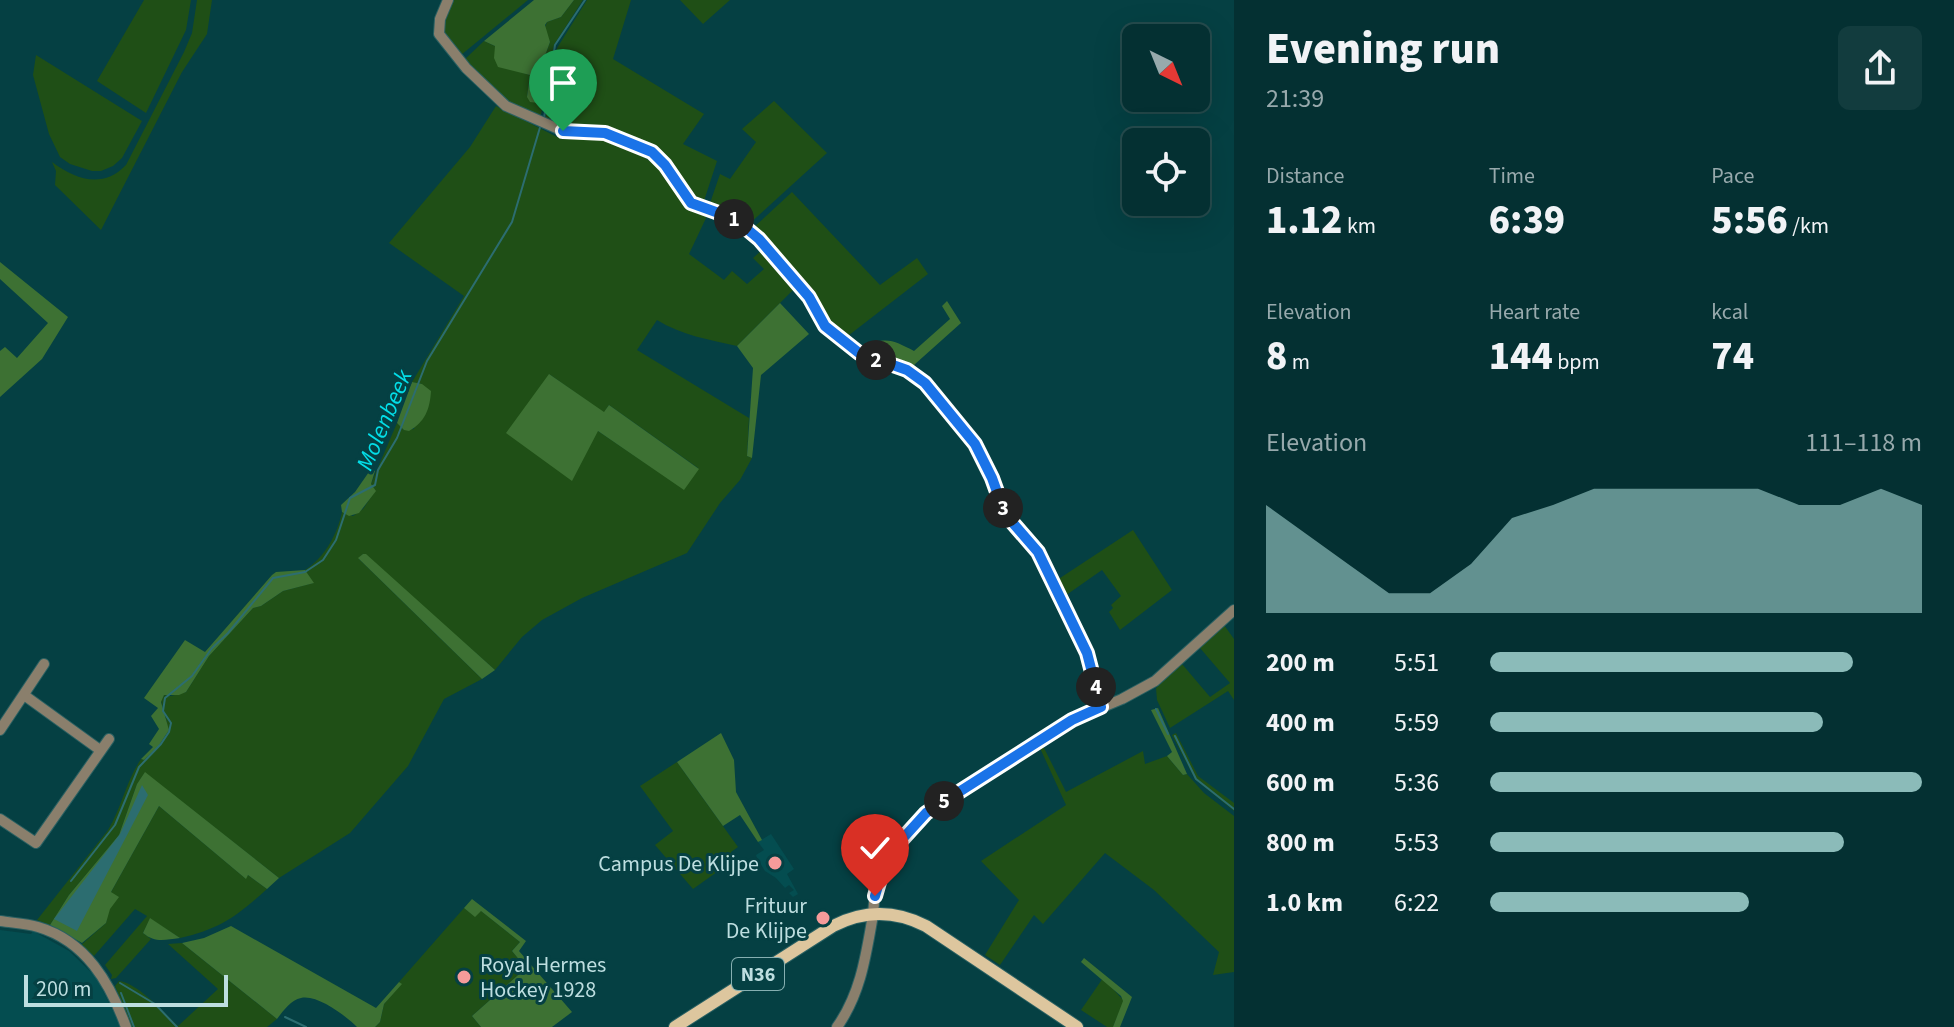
<!DOCTYPE html>
<meta charset="utf-8">
<style>
body{margin:0;font-family:"Source Sans 3",sans-serif;background:#123c3e;color:#f1f3f6;height:100vh;display:flex;flex-direction:column;font-size:30px;white-space:nowrap}
*{box-sizing:border-box;margin:0}
p{font-size:26px;color:#97a9ac}
.icon{flex:none;width:44px;height:44px;fill:none;stroke:currentColor;stroke-width:2;stroke-linecap:round;stroke-linejoin:round}
.map{position:relative;flex:1;overflow:hidden}
.panel{display:flex;flex-direction:column;background:#043032;width:720px}
.panel>*{flex:none}
.needle{width:52px;rotate:137deg}
.tools{position:absolute;left:1122px;top:24px;display:grid;gap:16px}
.tools a{display:grid;place-items:center;width:88px;height:88px;border-radius:12px;background:#043032;box-shadow:0 8px 32px #0002,0 0 0 2px #254b4d;font-size:40px}
.scale{position:absolute;left:24px;bottom:20px;width:204px;box-sizing:border-box;padding-left:8px;border:4px solid #bddee0;border-top:0;font-size:22px;line-height:28px;white-space:nowrap;color:#bddee0;-webkit-text-stroke:6px #054043;paint-order:stroke}
.pin{position:absolute;display:grid;place-items:center;width:68px;height:68px;color:#fff;margin:-82px -34px;border-radius:50% 50% 50% 0;rotate:-45deg;box-shadow:0 0 8px #0007}
.pin .icon{rotate:45deg}
.km{position:absolute;width:40px;height:40px;margin:-20px;border-radius:50%;background:#222;color:#fff;font-size:22px;line-height:40px;text-align:center}
.round{display:grid;place-items:center;flex:none;width:84px;height:84px;border-radius:12px;background:#123c3e}
.overview{display:flex;align-items:center;justify-content:space-between;height:136px;padding:0 32px}
h1{font-size:44px;font-weight:800;line-height:60px}
.metrics{display:grid;grid-template-columns:repeat(3,1fr);gap:12px;height:136px;padding:8px 32px}
.metrics div{display:grid;align-content:center}
.metrics b{font-size:40px;font-weight:800}
.metrics small{font-size:22px;font-weight:400}
.metrics p{font-size:22px}
.chart{height:224px;padding:16px 32px}
.chart p{display:flex;justify-content:space-between}
.chart svg{width:100%;height:144px;margin-top:8px;fill:#8bbbb9;opacity:.7}
ul{padding:0 32px;list-style:none;font-size:26px}
li{display:grid;grid-template-columns:128px 96px 1fr;align-items:center;height:60px}
li i{height:20px;border-radius:10px;background:#8bbbb9}
main{display:flex;flex:1;min-height:0}
.map>svg:first-child{display:block}
.built{fill:#044d50}
.green{fill:#1f4f16;fill-rule:evenodd}
.forest{fill:#3d7133}
.water{fill:#2c6d70}
.lines{fill:none;stroke-linecap:round;stroke-linejoin:round}
.stream{stroke:#2c6d70;stroke-width:2}
.minor-casing{stroke:#2a6062;stroke-width:12}
.major-casing{stroke:#2a6062;stroke-width:14}
.minor{stroke:#8a7f6c;stroke-width:10}
.major{stroke:#ddc69e;stroke-width:12}
.route-casing{stroke:#fff;stroke-width:16}
.route{stroke:#1a73e8;stroke-width:10}
.poi-dot{fill:#f59b9a;stroke:#054043;stroke-width:3}
.labels{text-anchor:middle;stroke-width:6;stroke-linejoin:round;paint-order:stroke}
.shield{fill:#054043;stroke:#86afb1;stroke-width:2}
.shield-label{font-size:20px;font-weight:bold;fill:#bddee0}
.poi-label{font-size:22px;fill:#bddee0;stroke:#054043;text-anchor:end}
.water-label{font-size:24px;font-style:italic;fill:#03dde7;stroke:#054043}
</style>
<main>
<div class="map">
<svg width="1234" height="1027" viewBox="0 0 1234 1027">
<rect width="100%" height="100%" fill="#054043"/>
<path class="built" d="M 771,834 L 794,869 L 787,874 L 798,894 L 793,897 L 789,893 L 794,890 L 789,885 L 785,888 L 776,878 L 765,871 L 757,858 L 756,855 L 764,850 L 758,842 Z
M 0,930 L 31,934 L 33,931 L 69,951 L 96,977 L 121,1027 L 0,1027 Z"/>
<path class="green" d="M 144,0 L 191,0 L 186,30 L 146,113 L 97,81 Z
M 197,0 L 212,0 L 207,34 L 182,72 L 101,230 L 55,185 L 56,171 L 52,162 C 76,180 103,189 126,165 L 184,52 L 192,33 Z
M 452,0 L 528,0 L 461,55 C 438,35 439,27 452,0 Z
M 574,0 L 583,0 L 554,45 L 540,120 L 507,105 L 464,60 L 484,41 L 495,46 L 507,68 L 530,75 L 527,97 L 537,89 L 538,75 L 550,42 L 544,30 L 547,22 L 561,17 Z
M 587,0 L 631,0 L 613,59 L 704,114 L 683,144 L 717,161 L 702,207 L 690,200 L 641,145 L 568,130 L 545,120 L 557,48 Z
M 680,0 L 730,0 L 703,24 Z
M 36,55 L 142,121 L 122,158 L 113,166 L 101,171 L 92,171 L 70,164 L 60,157 L 49,134 L 33,75 Z
M 774,101 L 827,153 L 748,225 L 708,209 L 720,174 L 730,179 L 756,142 L 742,129 Z
M 496,106 L 557,137 L 599,139 L 640,154 L 659,168 L 680,200 L 695,212 L 707,216 L 689,254 L 724,280 L 732,271 L 747,284 L 764,269 L 753,258 L 762,250 L 797,286 L 737,346 C 710,340 681,335 657,320 L 637,350 L 749,418 L 747,456 L 752,458 L 740,480 L 720,503 L 687,553 L 582,598 L 542,620 L 522,637 L 495,670 L 363,554 L 359,559 L 482,679 L 444,699 L 408,766 L 350,833 L 279,878 L 145,773 L 137,784 L 119,835 L 69,895 L 50,925 L 37,920 L 108,830 C 122,807 126,781 141,759 L 144,760 C 171,738 171,733 161,701 L 164,695 L 171,696 L 186,692 L 209,656 L 253,608 L 261,606 L 283,591 L 313,583 L 305,570 C 325,557 337,535 342,512 L 353,516 L 363,509 L 375,491 L 371,484 L 373,479 L 397,423 L 404,430 L 414,429 L 422,384 L 412,382 L 464,296 L 389,243 L 470,147 ZM 549,374 L 604,413 L 609,405 L 698,468 L 684,489 L 598,431 Z
M 792,192 L 880,285 L 917,258 L 928,274 L 844,339 L 835,332 L 752,229 Z
M 1133,530 L 1172,590 L 1120,630 L 1109,612 L 1113,608 L 1111,605 L 1121,596 L 1102,570 L 1062,598 L 1054,582 Z
M 1224,625 L 1234,639 L 1234,700 L 1228,691 L 1170,728 L 1157,700 L 1156,688 L 1182,664 L 1210,697 L 1230,683 L 1200,648 Z
M 1176,733 L 1198,776 L 1234,803 L 1234,811 L 1195,779 L 1172,735 Z
M 1043,746 L 1066,792 L 1143,751 L 1145,764 L 1167,756 L 1183,775 L 1187,774 L 1204,793 L 1234,816 L 1234,972 L 1213,975 L 1219,952 L 1154,890 L 1105,853 L 1043,924 L 1034,915 L 1000,965 L 985,955 L 1019,900 L 981,861 L 1066,805 L 1040,748 Z
M 677,762 L 738,847 L 731,852 L 731,862 L 693,889 L 655,845 L 673,831 L 640,786 Z
M 159,806 L 245,878 L 248,875 L 267,889 C 237,916 220,929 180,938 L 150,919 L 143,933 L 151,939 L 116,978 L 111,979 L 112,975 L 105,965 L 147,916 L 135,909 L 94,956 L 81,945 L 106,923 L 111,892 Z
M 464,908 L 475,916 L 480,910 L 520,942 L 512,951 L 526,968 L 472,1016 L 481,1027 L 375,1027 L 380,1022 L 384,1004 L 401,984 L 399,982 Z
M 182,943 L 277,1019 L 267,1027 L 132,1027 L 115,986 L 119,981 C 138,983 164,1013 178,1026 L 218,989 L 168,944 Z
M 1103,978 L 1124,1001 L 1113,1027 L 1107,1027 L 1081,1010 Z"/>
<path class="forest" d="M 534,0 L 574,0 L 561,17 L 547,22 L 545,25 L 550,42 L 538,75 L 538,103 L 530,102 L 527,97 L 530,75 L 498,67 L 494,58 L 495,46 L 484,41 Z
M 0,262 L 68,317 L 42,359 L 0,397 L 0,351 L 5,347 L 17,358 L 48,323 L 0,279 Z
M 947,301 L 961,323 L 914,365 L 944,395 L 941,398 L 923,377 L 869,351 L 867,347 C 885,335 896,342 914,351 L 950,319 L 942,306 Z
M 780,303 L 809,334 L 761,375 L 752,458 L 747,456 L 753,368 L 737,346 Z
M 549,374 L 604,412 L 609,405 L 699,469 L 684,490 L 598,431 L 572,481 L 506,433 Z
M 412,382 L 422,384 L 431,391 C 430,409 425,422 409,431 L 404,430 L 397,423 Z
M 371,469 L 375,471 L 371,484 L 376,491 L 359,513 L 349,516 L 342,512 L 341,505 L 355,492 Z
M 363,554 L 366,554 L 495,670 L 482,679 L 358,558 Z
M 305,570 L 314,583 L 283,591 L 261,606 L 253,608 L 209,656 L 186,692 L 179,695 L 164,695 L 161,702 L 169,730 L 158,747 L 144,760 L 141,759 L 153,747 L 149,744 L 159,729 L 151,716 L 158,708 L 144,698 L 185,640 L 205,652 L 272,575 L 276,572 Z
M 1158,708 L 1187,774 L 1183,775 L 1167,756 L 1172,752 L 1151,710 Z
M 721,733 L 734,760 L 736,792 L 762,840 L 758,842 L 740,815 L 723,826 L 677,762 Z
M 145,772 L 279,878 L 267,889 L 248,875 L 246,879 L 159,806 L 111,892 L 119,897 L 110,909 L 106,923 L 82,943 L 50,925 L 69,895 L 119,835 L 137,784 Z
M 472,899 L 526,941 L 519,951 L 572,1012 L 552,1027 L 481,1027 L 472,1016 L 526,968 L 512,951 L 520,942 L 481,911 L 475,917 L 464,908 Z
M 150,918 L 180,938 C 164,940 155,943 143,933 Z
M 231,926 L 376,1008 L 399,982 L 402,984 L 384,1004 L 380,1022 L 375,1027 L 357,1027 C 346,1016 317,994 301,998 C 291,1000 283,1011 277,1019 L 182,943 L 204,938 Z
M 1084,958 L 1132,997 L 1120,1027 L 1113,1027 L 1123,1001 L 1121,996 L 1081,962 Z"/>
<path class="water" d="M 142,785 L 148,795 L 77,931 L 54,919 L 120,834 Z"/>
<g class="lines">
<path class="stream" d="M 544,118 L 555,45 L 585,0
M 551,120 L 567,126
M 585,127 L 603,128
M 624,135 L 640,142
M 660,153 L 669,162
M 739,217 L 749,221
M 753,226 L 760,234
M 905,366 L 924,374 L 965,425
M 1156,709 L 1168,734
M 1175,736 L 1196,779 L 1234,809
M 71,881 L 115,825 L 139,767 L 161,744 L 169,732 L 171,723 L 163,711 L 165,698 L 192,676 L 212,648 L 228,633 L 273,578 L 305,572 L 323,560 L 336,540 L 350,498 L 375,485 L 378,470 L 397,438 L 427,361 L 512,222 L 541,124
M 120,983 L 155,1004 L 177,1027
M 121,993 L 134,1027
M 285,1017 L 306,1027"/>
<g class="minor-casing">
<path id="minor" d="M 448,0 L 440,19 L 439,34 L 466,68 L 506,106 L 563,131 L 605,133 L 652,152 L 665,165 L 691,203 L 735,219 L 759,239 L 809,297 L 825,326 L 853,349 L 919,377 L 975,444 L 992,478 L 1005,514 L 1038,552 L 1087,653 L 1101,707
M 24,695 L 100,750
M 0,730 L 44,664
M 0,819 L 36,843 L 109,739
M 0,921 C 12,923 25,923 38,927 C 86,941 110,983 126,1027
M 837,1027 C 861,993 866,955 873,915 C 874,905 874,894 877,884 C 887,856 904,833 926,813 L 1072,720 L 1122,699 L 1155,681 L 1234,610"/>
</g>
<g class="major-casing">
<path id="major" d="M 675,1027 L 833,926 C 864,910 895,910 926,926 L 1077,1027"/>
</g>
<use href="#minor" class="minor"/>
<use href="#major" class="major"/>
</g>
<g class="lines">
<g class="route-casing">
<path id="route" d="M 563,131 L 605,133 L 652,152 L 665,165 L 691,203 L 735,219 L 759,239 L 809,297 L 825,326 L 859,353 L 907,370 L 925,383 L 975,444 L 992,478 L 1005,514 L 1038,552 L 1087,653 L 1101,707 L 1072,720 L 926,813 L 896,846 L 882,872 L 875,896"/>
</g>
<use href="#route" class="route"/>
</g>
<g class="poi-dot">
<circle cx="775" cy="863" r="8"/>
<circle cx="823" cy="918" r="8"/>
<circle cx="464" cy="977" r="8"/>
</g>
<g class="labels">
<rect class="shield" x="732" y="958" width="52" height="32" rx="6"/>
<g class="shield-label">
<text x="758" y="981">N36</text>
</g>
<g class="poi-label">
<text x="759" y="871">Campus De Klijpe</text>
<text x="807" y="913">Frituur<tspan x="807" dy="25">De Klijpe</tspan></text>
<text x="480" y="972" text-anchor="start">Royal Hermes<tspan x="480" dy="25">Hockey 1928</tspan></text>
</g>
<g class="water-label">
<text transform="translate(384 420) rotate(-67)" y="8">Molenbeek</text>
</g>
</g>
</svg>
<div class="tools">
<a><svg class="needle" viewBox="-14 -14 28 28"><path d="M0-13l5 13h-10z" fill="#e53935"/><path d="M0 13l5-13h-10z" fill="#97a9ac"/></svg></a>
<a><svg class="icon" aria-label="locate" viewBox="0 0 24 24"><circle cx="12" cy="12" r="6"/><path d="M12 2v4M12 18v4M2 12h4M18 12h4"/></svg></a>
</div>
<div class="scale">200 m</div>
<div class="pin" style="left:563px;top:131px;background:#1e9e55"><svg class="icon" aria-label="arrive" viewBox="0 0 24 24"><path d="M6 21V4h12l-3 4 3 4H6"/></svg></div>
<div class="pin" style="left:875px;top:896px;background:#d93025"><svg class="icon" aria-label="check" viewBox="0 0 24 24"><path d="M5 12l5 5 9-10"/></svg></div>
<b class="km" style="left:734px;top:219px">1</b>
<b class="km" style="left:876px;top:360px">2</b>
<b class="km" style="left:1003px;top:508px">3</b>
<b class="km" style="left:1096px;top:687px">4</b>
<b class="km" style="left:944px;top:801px">5</b>
</div>
<section class="panel">
<div class="overview"><div><h1>Evening run</h1><p>21:39</p></div><a class="round"><svg class="icon" aria-label="share" viewBox="0 0 24 24"><path d="M12 15V3M7 8l5-5 5 5M5 13v7h14v-7"/></svg></a></div>
<div class="metrics">
<div><p>Distance</p><b>1.12<small> km</small></b></div>
<div><p>Time</p><b>6:39</b></div>
<div><p>Pace</p><b>5:56<small> /km</small></b></div>
</div>
<div class="metrics">
<div><p>Elevation</p><b>8<small> m</small></b></div>
<div><p>Heart rate</p><b>144<small> bpm</small></b></div>
<div><p>kcal</p><b>74</b></div>
</div>
<div class="chart"><p><span>Elevation</span>111–118 m</p>
<svg viewBox="0 0 160 44" preserveAspectRatio="none"><path d="M0 44V11L10 20L20 29L30 38L40 38L50 29L60 15L70 11L80 6L90 6L100 6L110 6L120 6L130 11L140 11L150 6L160 11V44z"/></svg>
</div>
<ul>
<li><b>200 m</b>5:51<i style="width:84%"></i></li>
<li><b>400 m</b>5:59<i style="width:77%"></i></li>
<li><b>600 m</b>5:36<i style="width:100%"></i></li>
<li><b>800 m</b>5:53<i style="width:82%"></i></li>
<li><b>1.0 km</b>6:22<i style="width:60%"></i></li>
</ul>
</section>
</main>
